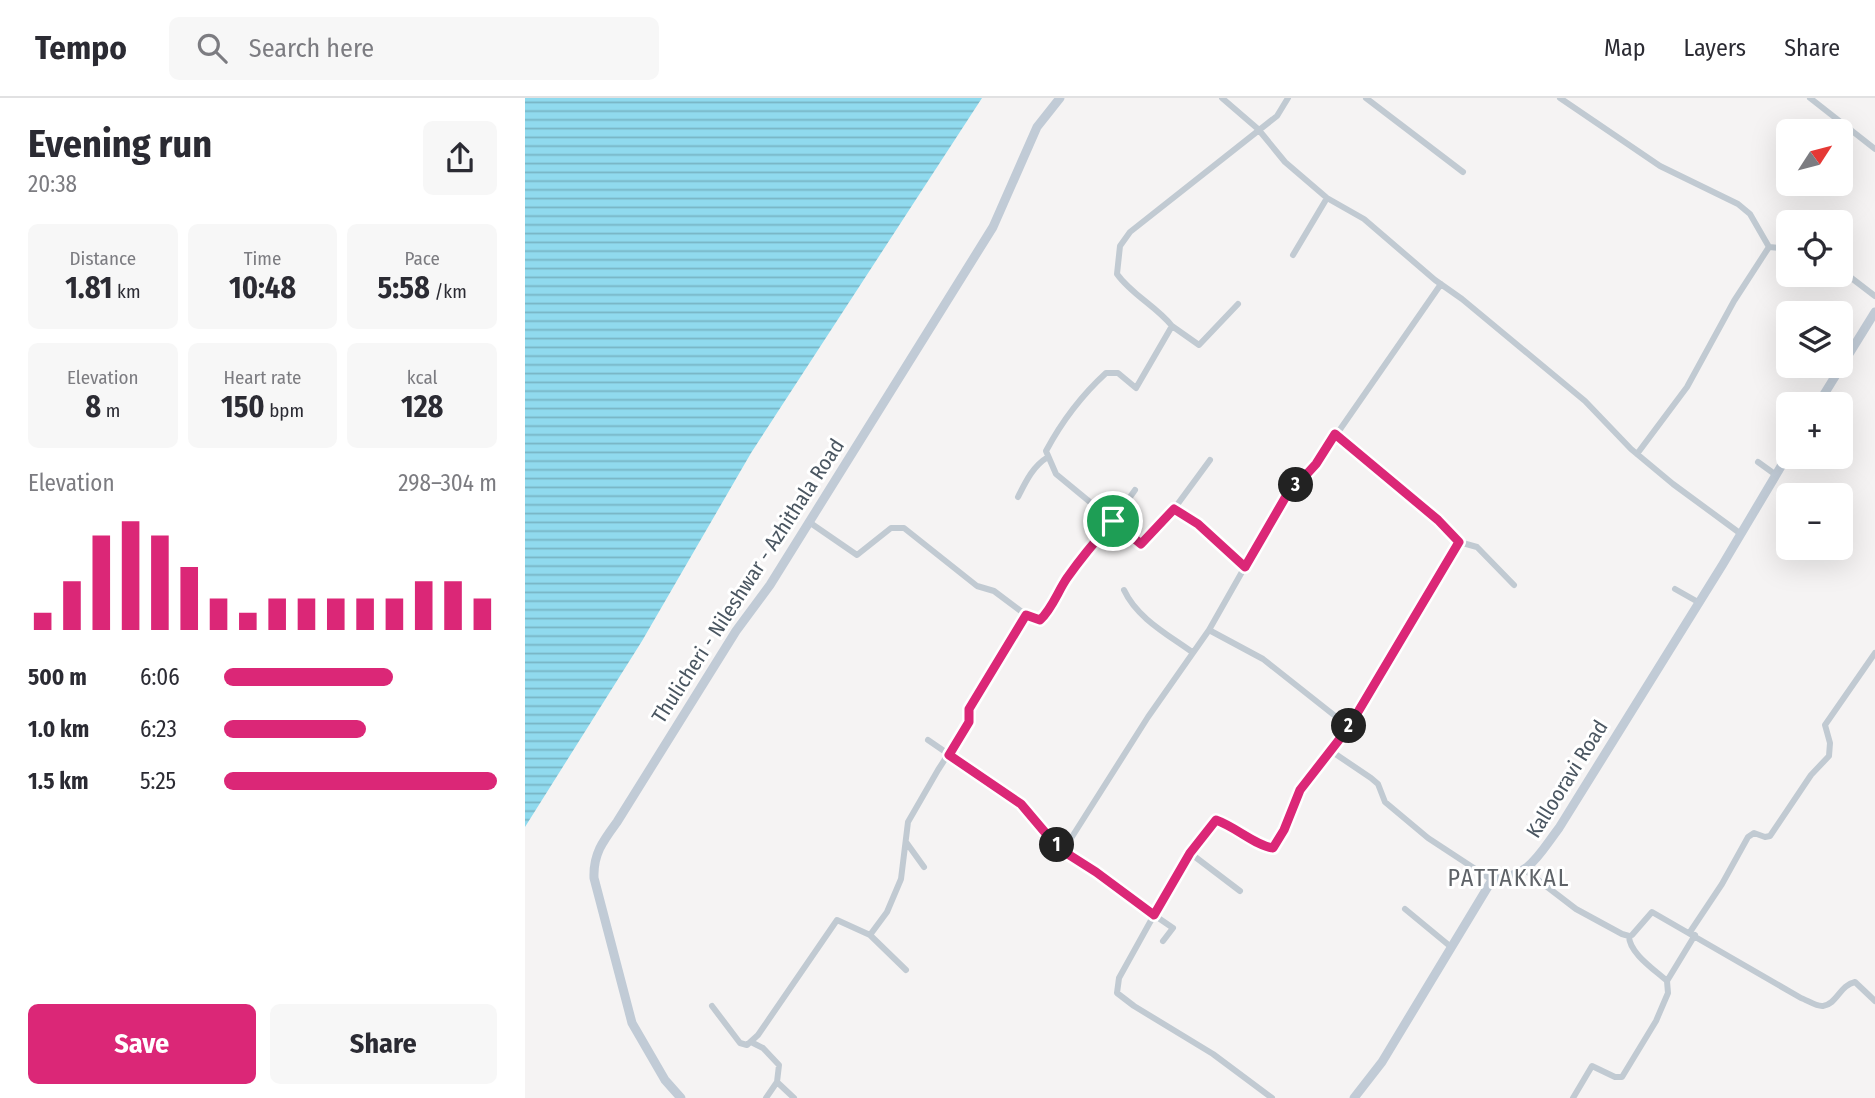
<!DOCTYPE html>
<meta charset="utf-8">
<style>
body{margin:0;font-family:"Fira Sans Condensed",sans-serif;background:#f7f7f7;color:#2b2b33;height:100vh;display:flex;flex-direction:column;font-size:26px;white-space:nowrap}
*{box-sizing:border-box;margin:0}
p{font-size:23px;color:#7c7c81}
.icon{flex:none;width:38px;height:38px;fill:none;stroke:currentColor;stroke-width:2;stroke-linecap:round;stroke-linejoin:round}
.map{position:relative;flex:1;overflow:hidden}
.panel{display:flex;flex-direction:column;background:#fff;width:525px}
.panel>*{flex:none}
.needle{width:46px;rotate:54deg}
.buttons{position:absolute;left:1251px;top:21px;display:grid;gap:14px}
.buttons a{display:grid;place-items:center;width:77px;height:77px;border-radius:10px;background:#fff;box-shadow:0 7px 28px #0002;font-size:35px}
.pin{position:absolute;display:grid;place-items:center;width:60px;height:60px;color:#fff;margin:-30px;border:4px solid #fff;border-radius:50%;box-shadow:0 2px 7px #0007}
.km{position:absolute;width:35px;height:35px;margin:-18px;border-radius:50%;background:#222;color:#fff;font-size:19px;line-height:35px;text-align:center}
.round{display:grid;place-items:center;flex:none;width:74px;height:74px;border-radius:10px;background:#f7f7f7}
.overview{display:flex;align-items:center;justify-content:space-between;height:119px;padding:0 28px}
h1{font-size:38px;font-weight:700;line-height:52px}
.figures{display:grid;grid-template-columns:repeat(3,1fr);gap:10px;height:119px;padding:7px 28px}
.figures div{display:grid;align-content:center;border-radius:10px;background:#f7f7f7;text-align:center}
.figures b{font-size:30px;font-weight:700}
.figures small{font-size:19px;font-weight:400}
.figures p{font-size:19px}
.chart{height:196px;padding:14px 28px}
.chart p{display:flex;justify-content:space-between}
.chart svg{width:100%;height:126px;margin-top:7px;stroke:#db2777;stroke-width:6}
.cta{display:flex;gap:14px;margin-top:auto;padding:14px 28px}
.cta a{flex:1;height:80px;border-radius:10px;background:#db2777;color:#fff;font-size:28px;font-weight:700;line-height:80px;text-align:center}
.cta a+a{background:#f7f7f7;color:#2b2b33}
ul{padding:0 28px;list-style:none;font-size:23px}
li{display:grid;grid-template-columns:112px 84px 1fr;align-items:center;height:52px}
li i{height:18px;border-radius:9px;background:#db2777}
header{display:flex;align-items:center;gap:42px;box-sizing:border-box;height:98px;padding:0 35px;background:#fff;border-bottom:2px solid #e1e1e2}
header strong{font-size:33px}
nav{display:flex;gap:38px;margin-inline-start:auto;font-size:24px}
.search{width:490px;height:63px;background:#f7f7f7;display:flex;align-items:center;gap:18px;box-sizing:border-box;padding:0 24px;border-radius:10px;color:#7c7c81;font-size:26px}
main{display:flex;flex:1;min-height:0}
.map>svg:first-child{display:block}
.water{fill:url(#water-rules)}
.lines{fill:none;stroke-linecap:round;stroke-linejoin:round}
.street{stroke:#c1cad2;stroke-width:6}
.secondary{stroke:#c1cbd6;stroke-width:9}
.route-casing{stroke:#fff;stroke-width:14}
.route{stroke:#db2777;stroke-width:9}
.labels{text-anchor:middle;stroke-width:6;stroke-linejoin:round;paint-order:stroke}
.street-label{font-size:21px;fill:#4a5661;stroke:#fff}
.quarter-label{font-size:24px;letter-spacing:2px;fill:#5f6368;stroke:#fff}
</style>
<header>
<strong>Tempo</strong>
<div class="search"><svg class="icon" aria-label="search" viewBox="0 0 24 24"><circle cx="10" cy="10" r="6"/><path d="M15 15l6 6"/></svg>Search here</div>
<nav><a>Map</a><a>Layers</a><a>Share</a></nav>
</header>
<main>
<section class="panel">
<div class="overview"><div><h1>Evening run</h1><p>20:38</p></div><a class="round"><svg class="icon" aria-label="share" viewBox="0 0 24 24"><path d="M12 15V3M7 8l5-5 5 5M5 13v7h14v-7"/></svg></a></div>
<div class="figures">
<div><p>Distance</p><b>1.81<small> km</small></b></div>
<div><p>Time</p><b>10:48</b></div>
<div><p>Pace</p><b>5:58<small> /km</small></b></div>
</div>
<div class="figures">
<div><p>Elevation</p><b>8<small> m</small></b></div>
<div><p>Heart rate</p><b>150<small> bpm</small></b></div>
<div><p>kcal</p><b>128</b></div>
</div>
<div class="chart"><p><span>Elevation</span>298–304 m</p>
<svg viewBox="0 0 160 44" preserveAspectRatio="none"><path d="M5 44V38M15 44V27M25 44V11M35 44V6M45 44V11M55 44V22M65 44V33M75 44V38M85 44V33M95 44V33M105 44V33M115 44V33M125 44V33M135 44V27M145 44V27M155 44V33"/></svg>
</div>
<ul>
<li><b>500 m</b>6:06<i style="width:62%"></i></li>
<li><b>1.0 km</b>6:23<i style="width:52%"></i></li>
<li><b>1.5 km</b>5:25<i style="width:100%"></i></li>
</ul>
<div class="cta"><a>Save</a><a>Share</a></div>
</section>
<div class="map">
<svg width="1350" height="1000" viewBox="0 0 1350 1000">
<defs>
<pattern id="water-rules" width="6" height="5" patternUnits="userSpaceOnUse" patternTransform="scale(1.75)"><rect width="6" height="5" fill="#90daee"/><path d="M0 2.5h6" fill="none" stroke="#78b4c4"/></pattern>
</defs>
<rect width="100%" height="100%" fill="#f5f3f3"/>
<path class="water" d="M 0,0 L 457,0 L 226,355 L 117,543 L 0,729 Z"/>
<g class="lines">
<path class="street" d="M 697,0 L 733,31 L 760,64 L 802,100 L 839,121 L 910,182 L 937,201 L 1060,303 L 1106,351 L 1148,386 L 1216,436
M 841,0 L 938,74
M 1035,0 L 1135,68 L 1213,106 L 1225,116 L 1244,149
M 1285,0 L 1350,51
M 1244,149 L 1264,151
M 768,157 L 802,100
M 1316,172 L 1350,198
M 647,228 L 674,247 L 713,206
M 1112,356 L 1162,289 L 1209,203 L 1244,149
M 1233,364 L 1251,377
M 610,392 L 588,423 L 616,446 L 649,411 L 685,362
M 493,399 C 501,383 508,368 523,359
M 649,411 L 673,426 L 720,469
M 284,424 L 332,457 L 366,430 L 379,430 L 452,488 L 469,493 L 501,517 L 515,522 C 527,511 533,493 542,480 C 556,460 572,441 588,423 L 531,376 L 521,353 C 536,325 557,297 581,275 L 593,275 L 611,290 L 647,228 C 631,208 607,197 592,176 L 595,148 L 605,134 L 752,18 L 763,0
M 934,444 L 952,449 L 989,487
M 1150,491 L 1173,504
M 599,492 C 612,520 642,536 667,554
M 684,532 L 738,561 L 824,629
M 403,642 L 496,706 L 529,745 L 629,817 L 594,880 L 592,895 L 609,908 L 688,956 L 747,1000
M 806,653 L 846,680 L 853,686 L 860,704 L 903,740 L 967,782
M 381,744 L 399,769
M 538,753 L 623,619 L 684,532 L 759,400 L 791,366 L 916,186
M 665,755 L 715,793
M 1000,772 L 1051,811 L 1097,836 L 1104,838 L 1107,837 L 1127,814 L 1276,900 C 1282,902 1292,909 1298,908 C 1312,906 1315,887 1330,884 L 1350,903
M 880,811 L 926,849
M 1165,834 L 1197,786 L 1223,739 L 1229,735 L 1240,739 L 1245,738 L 1286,677 L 1304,658 L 1305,645 L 1300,627 L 1350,555
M 1104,838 C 1104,855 1130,872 1142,883
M 638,843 L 648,830 L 629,817 L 665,755 L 691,722 C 711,729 731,748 748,750 L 759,732 L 775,692 L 824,629 L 934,444 L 913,422 L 810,336
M 381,872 L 345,837 L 362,814 L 376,781 L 383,724 L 413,672 L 444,624 L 444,611 L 501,517
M 187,908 L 215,945 L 222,947 L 233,937 L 312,822 L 345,837
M 226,944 L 238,950 L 254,967 L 252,984 L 241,1000
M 252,984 L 269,1000
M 1048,1000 L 1067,968 L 1090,979 L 1097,979 L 1131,923 L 1143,895 L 1142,883 L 1170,837"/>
<path class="secondary" d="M 1293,306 L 1350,214
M 156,1000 L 140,982 L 107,925 L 69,780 C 68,756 78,743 92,724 L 211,533 L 245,487 L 468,129 L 512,29 L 535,0
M 829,1000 L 857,964 L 967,782 C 1006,777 1012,759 1034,730 L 1198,466 L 1264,355"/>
</g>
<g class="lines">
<g class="route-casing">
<path id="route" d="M 810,336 L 913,422 L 934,444 L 824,629 L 775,692 L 759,732 L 748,750 C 731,748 711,729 691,722 L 665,755 L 629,817 L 571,774 L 538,753 L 529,745 L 496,706 L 424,657 L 444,624 L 444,611 L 501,517 L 515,522 C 527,511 533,493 542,480 C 556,460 572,441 588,423 L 616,446 L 649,411 L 673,426 L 720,469 L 760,400 L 791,366 Z"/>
</g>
<use href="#route" class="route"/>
</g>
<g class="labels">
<g class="street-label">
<text transform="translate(223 483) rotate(-57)" y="7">Thulicheri - Nileshwar - Azhithala Road</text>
<text transform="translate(1042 681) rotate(-58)" y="7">Kallooravi Road</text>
</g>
<g class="quarter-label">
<text x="984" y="788">PATTAKKAL</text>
</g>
</g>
</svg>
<div class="buttons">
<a><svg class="needle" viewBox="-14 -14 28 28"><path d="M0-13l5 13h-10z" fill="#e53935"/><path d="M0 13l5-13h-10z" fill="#7c7c81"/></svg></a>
<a><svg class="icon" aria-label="locate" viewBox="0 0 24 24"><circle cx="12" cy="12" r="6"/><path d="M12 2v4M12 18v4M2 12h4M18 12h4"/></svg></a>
<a><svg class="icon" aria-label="layers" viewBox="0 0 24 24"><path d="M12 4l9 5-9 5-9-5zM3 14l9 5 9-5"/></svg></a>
<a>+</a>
<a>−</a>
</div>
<div class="pin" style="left:588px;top:423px;background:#1e9e55"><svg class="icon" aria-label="arrive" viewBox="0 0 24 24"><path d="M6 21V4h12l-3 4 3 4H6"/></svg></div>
<b class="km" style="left:532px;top:747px">1</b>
<b class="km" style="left:824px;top:628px">2</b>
<b class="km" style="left:771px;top:387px">3</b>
</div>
</main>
